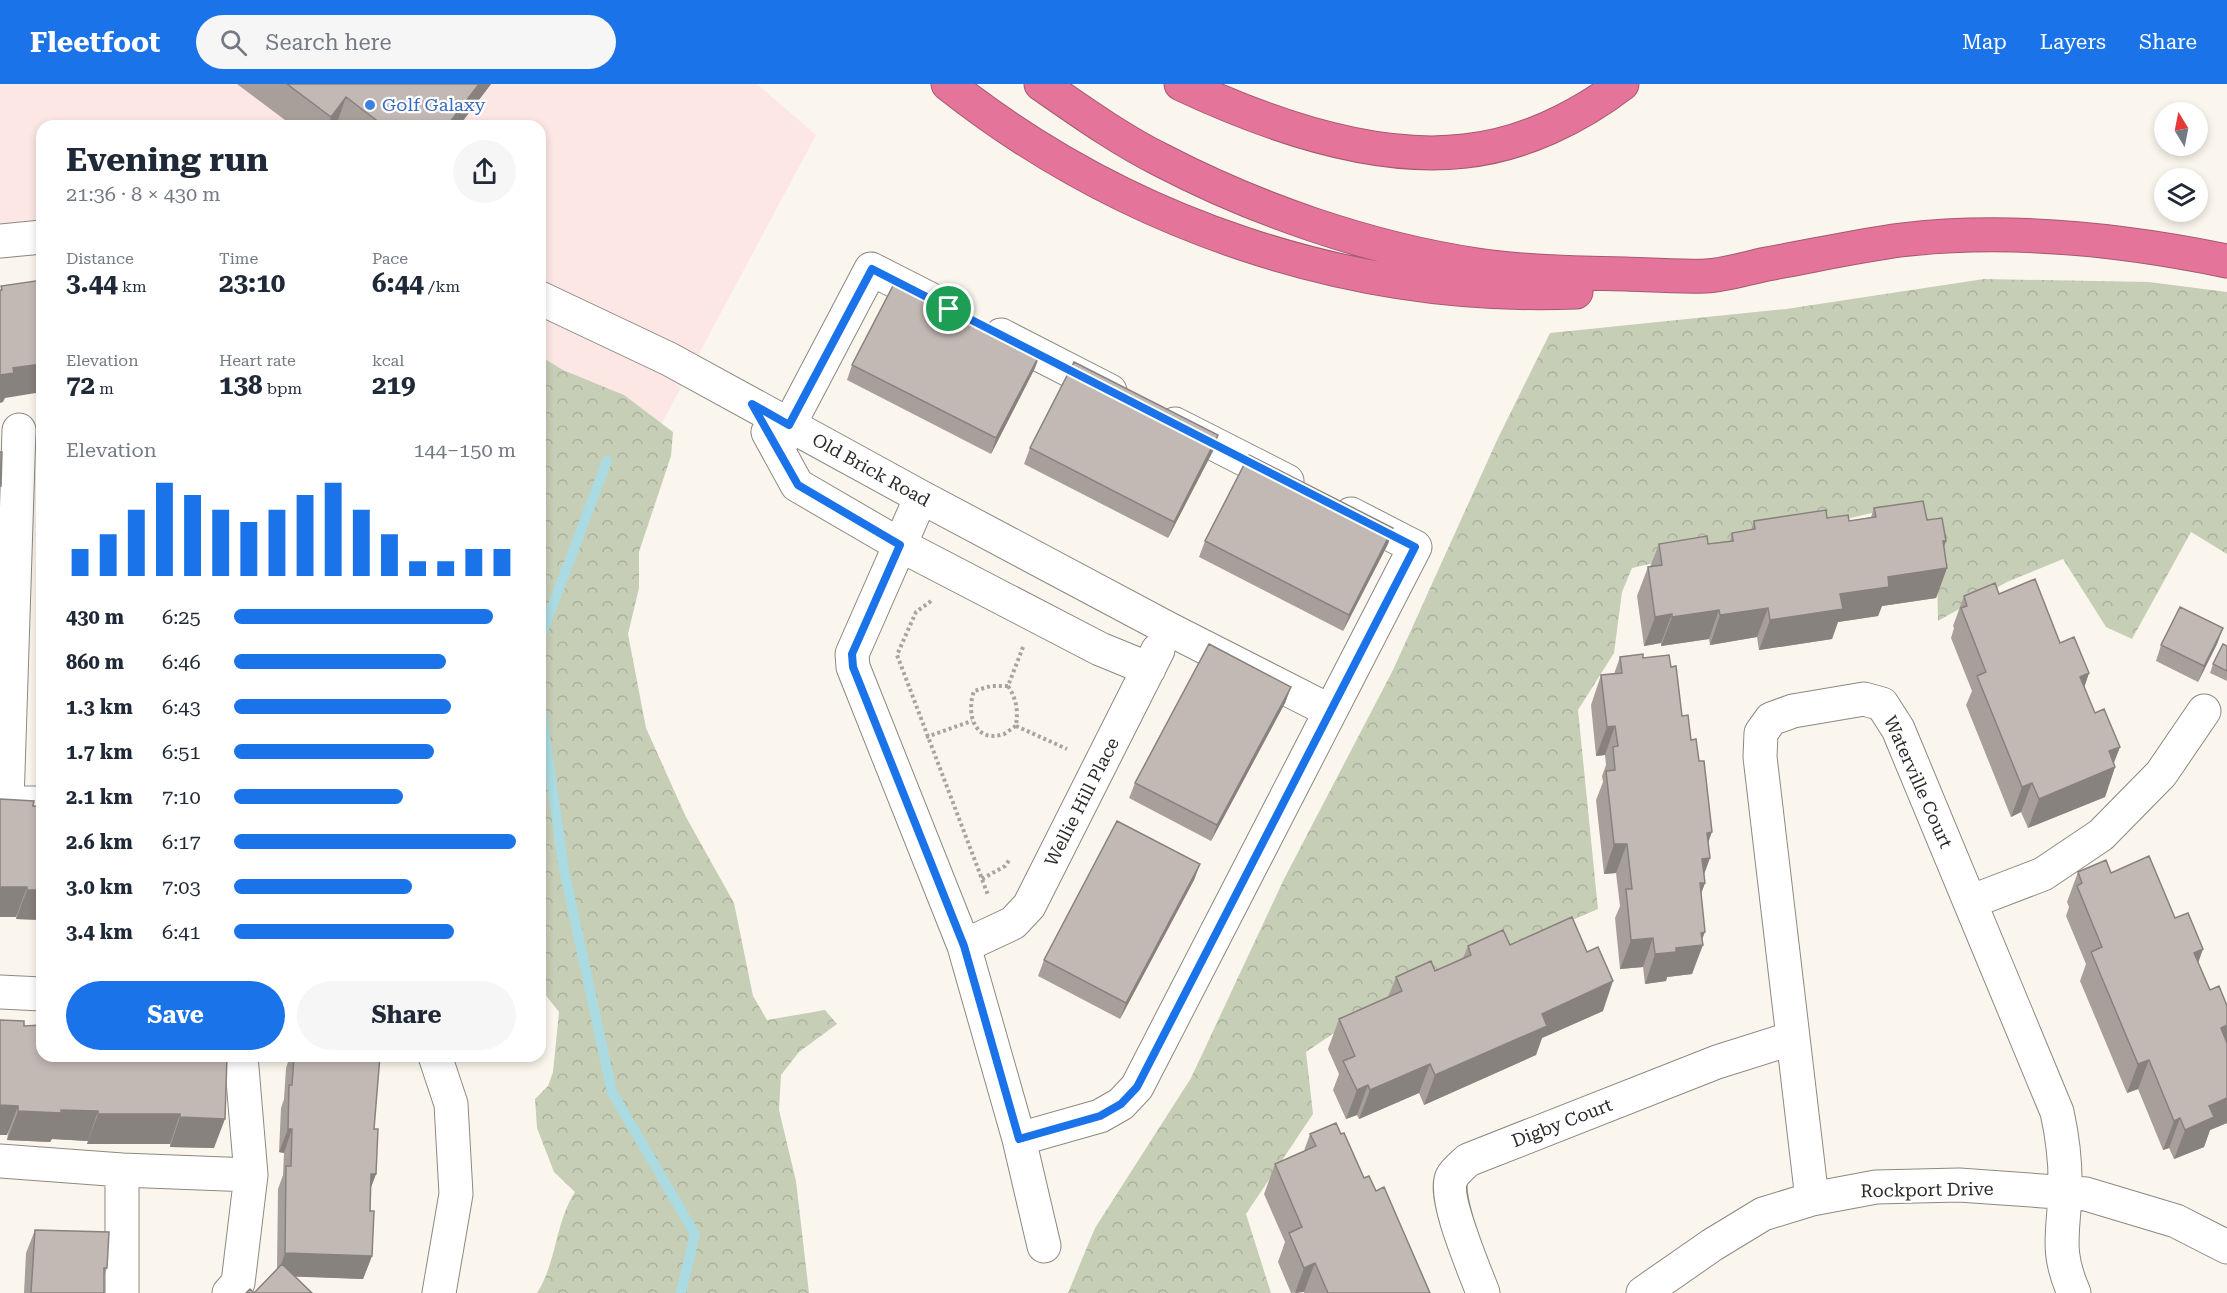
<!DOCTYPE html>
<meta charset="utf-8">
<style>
body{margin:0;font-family:"Roboto Serif",serif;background:#f6f6f7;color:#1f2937;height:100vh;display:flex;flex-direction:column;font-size:22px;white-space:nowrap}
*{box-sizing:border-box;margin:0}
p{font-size:20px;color:#747a83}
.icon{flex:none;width:33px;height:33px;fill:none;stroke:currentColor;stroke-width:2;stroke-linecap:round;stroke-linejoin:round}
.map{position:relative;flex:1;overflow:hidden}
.sheet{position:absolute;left:36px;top:36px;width:510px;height:942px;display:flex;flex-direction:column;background:#fff;border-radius:18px;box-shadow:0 3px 9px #0003}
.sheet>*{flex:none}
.needle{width:39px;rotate:350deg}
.controls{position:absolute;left:2154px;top:18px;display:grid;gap:12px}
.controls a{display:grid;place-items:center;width:54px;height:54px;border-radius:50%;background:#fff;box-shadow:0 3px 9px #0003;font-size:30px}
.pin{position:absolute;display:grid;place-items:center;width:51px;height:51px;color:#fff;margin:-26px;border:3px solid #fff;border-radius:50%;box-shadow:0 2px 6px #0007}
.round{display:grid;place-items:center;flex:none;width:63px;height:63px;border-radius:32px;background:#f6f6f7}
.summary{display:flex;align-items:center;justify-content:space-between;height:102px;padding:0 30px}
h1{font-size:33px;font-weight:700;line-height:45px}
.metrics{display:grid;grid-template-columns:repeat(3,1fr);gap:9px;height:102px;padding:6px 30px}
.metrics div{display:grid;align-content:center}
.metrics b{font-size:26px;font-weight:700}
.metrics small{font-size:16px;font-weight:400}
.metrics p{font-size:16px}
.chart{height:168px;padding:12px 30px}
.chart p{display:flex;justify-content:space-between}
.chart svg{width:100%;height:108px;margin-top:6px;stroke:#1a73e8;stroke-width:6}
.button{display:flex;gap:12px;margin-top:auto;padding:12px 30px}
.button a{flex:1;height:69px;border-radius:36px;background:#1a73e8;color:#fff;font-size:24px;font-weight:700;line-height:69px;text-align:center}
.button a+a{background:#f6f6f7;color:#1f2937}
ul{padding:0 30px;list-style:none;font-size:20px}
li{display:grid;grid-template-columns:96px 72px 1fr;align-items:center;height:45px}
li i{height:15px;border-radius:8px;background:#1a73e8}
header{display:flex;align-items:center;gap:36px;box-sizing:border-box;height:84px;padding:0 30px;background:#1a73e8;color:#fff}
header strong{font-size:28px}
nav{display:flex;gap:33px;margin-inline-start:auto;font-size:21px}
.search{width:420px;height:54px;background:#f6f6f7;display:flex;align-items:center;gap:15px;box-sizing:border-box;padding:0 21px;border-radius:33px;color:#747a83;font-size:22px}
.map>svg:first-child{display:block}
.commercial{fill:#fce7e4}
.forest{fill:url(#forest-crowns)}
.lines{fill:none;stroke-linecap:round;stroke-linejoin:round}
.stream{stroke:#abdbe2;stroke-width:10}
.minor-casing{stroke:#8d8880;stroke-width:35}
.highway-casing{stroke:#a45a71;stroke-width:35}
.path{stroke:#a8a59e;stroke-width:4;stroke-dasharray:3 3;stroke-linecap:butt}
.minor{stroke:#fff;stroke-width:33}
.highway{stroke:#e5749a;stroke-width:33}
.wall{fill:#a89f9b}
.shaded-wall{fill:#88827e}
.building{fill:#c3b9b4;stroke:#88827e;stroke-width:1.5}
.route-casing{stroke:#fff;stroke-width:12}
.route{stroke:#1a73e8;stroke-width:8}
.shop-dot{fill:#3f7fe0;stroke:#fff;stroke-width:2}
.labels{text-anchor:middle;stroke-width:4.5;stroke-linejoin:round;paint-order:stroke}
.shop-label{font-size:18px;fill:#366cbe;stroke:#fff;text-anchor:start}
.street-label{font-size:18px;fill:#2c2a26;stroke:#fff}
</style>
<header>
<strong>Fleetfoot</strong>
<div class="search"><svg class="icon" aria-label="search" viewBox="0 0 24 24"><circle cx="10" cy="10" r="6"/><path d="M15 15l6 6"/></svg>Search here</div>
<nav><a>Map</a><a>Layers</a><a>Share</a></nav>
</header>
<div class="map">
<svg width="2227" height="1209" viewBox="0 0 2227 1209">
<defs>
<pattern id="forest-crowns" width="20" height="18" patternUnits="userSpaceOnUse" patternTransform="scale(1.5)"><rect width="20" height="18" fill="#c7ceb6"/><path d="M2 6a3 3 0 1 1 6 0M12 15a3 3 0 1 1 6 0" fill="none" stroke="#abb19c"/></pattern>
</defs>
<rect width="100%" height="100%" fill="#fbf6ed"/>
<path class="commercial" d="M 0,0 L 757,0 L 816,51 L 654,354 L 540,293 L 540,42 L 42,42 L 42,153 L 0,157 Z"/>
<path class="forest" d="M 1984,195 L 2149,198 L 2227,208 L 2227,470 L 2191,448 L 2132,555 L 2106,543 L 2063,475 L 2007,498 L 1938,537 L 1936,446 L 1894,424 L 1632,484 L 1622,508 L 1614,569 L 1578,626 L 1598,825 L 1376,921 L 1306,968 L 1313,1030 L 1246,1130 L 1271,1209 L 1068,1209 L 1095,1144 L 1191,994 L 1284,795 L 1393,586 L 1498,354 L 1550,249 L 1786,225 Z
M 540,272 L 563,286 L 624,311 L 673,348 L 671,372 L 639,468 L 639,504 L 628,550 L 646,644 L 686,733 L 734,819 L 753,912 L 767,936 L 825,926 L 837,940 L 799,968 L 781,991 L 779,1026 L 796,1097 L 809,1209 L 537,1209 C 557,1178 555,1139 575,1108 L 554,1088 L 537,1044 L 535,1015 L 548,1002 L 553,988 L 559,928 L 540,904 Z"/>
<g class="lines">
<path class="stream" d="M 540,555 L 607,377
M 540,617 L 564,786 L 612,1008 L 695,1150 L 681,1209"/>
<g class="minor-casing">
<path id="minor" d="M 0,157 L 42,153
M 540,214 L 669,275 L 921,413 L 1169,545 L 1330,627
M 1001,251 L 1110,307
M 1175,340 L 1287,397
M 768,348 L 797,401 L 900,461 L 1100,565 L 1149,585
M 778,366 L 789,341 L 871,185 L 934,217
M 921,413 L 852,570 L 853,583 L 964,862 L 1019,1055 L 1044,1162
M 0,719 L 42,719
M 7,719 L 19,346
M 1970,818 L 2043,790 L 2101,751 L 2161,690 L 2204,627
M 964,862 L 1013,839 L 1029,822 L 1158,566
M 0,908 L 42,910
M 435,972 L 451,1020 L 456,1110 L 439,1209
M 1019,1055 L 1100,1032 L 1121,1020 L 1137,1003 L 1415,463 L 1351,430
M 0,1077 L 122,1086 L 122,1209
M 122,1086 L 251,1091
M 1812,1115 L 1760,673 L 1761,649 L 1771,635 L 1793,627 L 1864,615 L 1882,620 L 1898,645 L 2057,1028 C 2063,1055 2066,1082 2065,1110 C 2063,1152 2056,1168 2074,1209
M 229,1209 L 238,1199 L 251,1091 L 241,972
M 1483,1209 C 1475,1187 1442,1112 1452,1093 C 1455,1087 1463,1081 1468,1076 L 1717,978 L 1793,954
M 1643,1209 L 1712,1161 L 1763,1130 L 1812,1115 L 1876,1103 L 1959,1101 L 2086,1110 L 2176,1137 L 2227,1163"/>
</g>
<g class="highway-casing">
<path id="highway" d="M 948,0 C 1125,140 1351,217 1576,208
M 1041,0 C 1080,27 1119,55 1161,76 C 1257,126 1370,165 1477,181 C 1526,188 1576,189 1626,190 C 1652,191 1680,193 1706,192 C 1726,191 1747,184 1767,180 C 1812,172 1856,162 1901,156 C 2010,143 2120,155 2227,177
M 1181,0 C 1264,39 1372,78 1465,67 C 1522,61 1578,34 1622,0"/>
</g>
<path class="path" d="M 931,517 L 916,528 L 897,571 L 988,811
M 1008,602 C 1017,616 1018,626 1016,642 C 1012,644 1008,648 1004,650 C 974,660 966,629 974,607 L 991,602 L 1008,602 L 1023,563
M 1016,642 L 1067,665
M 926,653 L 972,637
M 982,795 L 1005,782 L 1010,775"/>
<use href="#minor" class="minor"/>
<use href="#highway" class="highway"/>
</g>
<path class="wall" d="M 237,0 L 491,0 L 459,42 L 293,42 Z
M 852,281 L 1035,284 L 991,370 L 847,296 Z
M 1218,351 L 1213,367 L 1168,454 L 1024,380 L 1030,364 Z
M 1874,424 L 1927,436 L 1946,457 L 1944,463 L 1947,484 L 1936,514 L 1882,522 L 1878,532 L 1838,538 L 1832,555 L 1759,566 L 1757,553 L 1710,561 L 1709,555 L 1661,562 L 1661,559 L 1644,562 L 1637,512 L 1648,483 L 1650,483 L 1659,460 L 1708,460 L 1730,457 L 1732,449 L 1751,446 L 1754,437 L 1827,434 L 1849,437 L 1871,433 Z
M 1393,444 L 1388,460 L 1343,547 L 1199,473 L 1205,457 Z
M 1999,510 L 2060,559 L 2089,589 L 2084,603 L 2095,629 L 2120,663 L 2114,679 L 2115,683 L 2105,713 L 2028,744 L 2021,728 L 2011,733 L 1966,621 L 1972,607 L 1951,554 L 1954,544 L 1953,542 L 1964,512 Z
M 2223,544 L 2217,560 L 2198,598 L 2156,577 L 2161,561 Z
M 2227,562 L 2227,597 L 2210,589 L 2213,580 Z
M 1620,573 L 1643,574 L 1671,583 L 1682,632 L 1691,656 L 1708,759 L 1704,789 L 1705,799 L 1701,810 L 1702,856 L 1692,890 L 1667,893 L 1666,897 L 1645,900 L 1643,883 L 1620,885 L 1615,834 L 1620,822 L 1616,789 L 1604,790 L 1596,716 L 1603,698 L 1602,692 L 1606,681 L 1605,671 L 1596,672 L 1591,621 L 1601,591 L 1614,590 Z
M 1291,603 L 1285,619 L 1211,757 L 1129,714 L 1135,699 Z
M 33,722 L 42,722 L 42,836 L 16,835 Z
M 1200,780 L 1194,796 L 1120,935 L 1038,892 L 1044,876 Z
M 2078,788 L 2111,789 L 2175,834 L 2198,879 L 2210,906 L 2227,922 L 2227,1039 L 2210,1046 L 2204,1063 L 2174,1075 L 2169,1064 L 2163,1066 L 2138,1005 L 2127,1009 L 2080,897 L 2086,880 L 2066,832 L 2069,823 L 2067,818 Z
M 1510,861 L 1603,927 L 1542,954 L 1536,971 L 1424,1021 L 1419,1009 L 1359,1035 L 1357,1031 L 1346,1035 L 1333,1006 L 1339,990 L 1328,965 L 1339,935 L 1388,913 L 1396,893 L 1435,887 L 1463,874 L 1468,862 Z
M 24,942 L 227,972 L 214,1064 L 170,1063 L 170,1060 L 87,1060 L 88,1057 L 52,1055 L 50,1058 L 7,1056 Z
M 290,972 L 380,972 L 374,1045 L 376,1090 L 371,1103 L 370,1127 L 372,1172 L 363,1195 L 295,1192 L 254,1209 L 277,1185 L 278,1105 L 283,1091 L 284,1069 L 279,1068 L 281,1024 L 284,1015 L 286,984 Z
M 1310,1050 L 1341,1050 L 1364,1094 L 1376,1107 L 1430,1209 L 1304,1209 L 1304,1208 L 1291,1209 L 1278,1178 L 1285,1158 L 1264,1110 L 1275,1080 L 1304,1067 Z
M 35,1146 L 107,1184 L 104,1193 L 104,1209 L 24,1209 L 26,1169 Z"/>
<path class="shaded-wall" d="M 479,0 L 491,0 L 459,42 L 447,42 Z
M 346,13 L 336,42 L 328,42 L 331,33 Z
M 1041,268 L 1035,284 L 991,370 L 996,354 Z
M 42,280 L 42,308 L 5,314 L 3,318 L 0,319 L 0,291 L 13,284 Z
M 1218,351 L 1213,367 L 1168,454 L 1174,438 Z
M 1393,444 L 1388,460 L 1343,547 L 1349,531 Z
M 1943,457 L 1946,457 L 1935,486 L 1947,484 L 1936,514 L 1882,522 L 1878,532 L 1838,538 L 1832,555 L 1759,566 L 1770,536 L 1888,493 Z
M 1768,524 L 1757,553 L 1710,561 L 1720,531 Z
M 1719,526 L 1709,555 L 1661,562 L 1672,533 Z
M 1672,530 L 1661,559 L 1644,562 L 1655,533 Z
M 2223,544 L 2217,560 L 2198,598 L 2204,582 Z
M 2089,589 L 2079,619 L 2080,593 Z
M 1291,603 L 1285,619 L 1211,757 L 1217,741 Z
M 1615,642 L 1605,671 L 1596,672 L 1607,643 Z
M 2120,663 L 2111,685 L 2115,683 L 2105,713 L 2028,744 L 2039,715 L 2109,667 Z
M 2032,699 L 2021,728 L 2011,733 L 2022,703 Z
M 1712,748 L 1701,778 L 1707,749 Z
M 1614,760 L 1627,760 L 1616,789 L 1604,790 Z
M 1710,774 L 1701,799 L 1705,799 L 1694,828 L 1702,775 Z
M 1200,780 L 1194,796 L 1120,935 L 1126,919 Z
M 0,803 L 27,803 L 16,833 L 0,833 Z
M 27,806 L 42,806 L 42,836 L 16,835 Z
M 1705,848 L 1700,861 L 1703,861 L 1692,890 L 1667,893 L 1666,897 L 1645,900 L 1655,870 L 1701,849 Z
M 1653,854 L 1643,883 L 1620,885 L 1631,856 Z
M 2203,865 L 2193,894 L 2194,869 Z
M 1613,897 L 1603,927 L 1542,954 L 1536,971 L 1424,1021 L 1435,991 L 1542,930 Z
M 2227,941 L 2227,956 L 2223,967 L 2221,944 Z
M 2149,976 L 2138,1005 L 2127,1009 L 2138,980 Z
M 1430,980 L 1419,1009 L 1359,1035 L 1370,1006 Z
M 1368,1001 L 1357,1031 L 1346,1035 L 1357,1006 Z
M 2227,1014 L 2227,1039 L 2210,1046 L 2204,1063 L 2174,1075 L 2185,1046 L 2209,1022 Z
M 0,1021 L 18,1022 L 7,1051 L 0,1051 Z
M 61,1026 L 98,1027 L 88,1057 L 52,1055 L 50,1058 L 7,1056 L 18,1027 Z
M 98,1030 L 180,1030 L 170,1060 L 87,1060 Z
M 180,1033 L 225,1035 L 214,1064 L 170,1063 Z
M 2180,1034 L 2169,1064 L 2163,1066 L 2174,1037 Z
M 288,1045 L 292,1045 L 284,1069 L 279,1068 Z
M 371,1090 L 376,1090 L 367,1114 Z
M 285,1169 L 372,1172 L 363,1195 L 277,1192 Z
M 1315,1179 L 1304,1208 L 1295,1209 L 1304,1184 Z"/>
<path class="building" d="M 287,0 L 479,0 L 447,42 L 384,42 L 346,13 L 331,33 Z
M 897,194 L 1041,268 L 996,354 L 852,281 Z
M 42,196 L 42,280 L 13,284 L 14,289 L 0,291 L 0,206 L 2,206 L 1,202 Z
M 1074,278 L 1218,351 L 1174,438 L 1030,364 Z
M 0,368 L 2,368 L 1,402 L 0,402 Z
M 1249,371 L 1393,444 L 1349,531 L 1205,457 Z
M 1923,417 L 1927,436 L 1942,434 L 1946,457 L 1943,457 L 1947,484 L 1888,493 L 1889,503 L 1840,510 L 1843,525 L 1770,536 L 1768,524 L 1720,531 L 1719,526 L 1672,533 L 1672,530 L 1655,533 L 1648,483 L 1662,481 L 1659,460 L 1707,452 L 1708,460 L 1733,457 L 1732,449 L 1755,445 L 1754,437 L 1826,426 L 1827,434 L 1848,431 L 1849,437 L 1876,433 L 1874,424 Z
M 2035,495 L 2060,559 L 2074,553 L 2089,589 L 2080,593 L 2095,629 L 2104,625 L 2120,663 L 2109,667 L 2115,683 L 2039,715 L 2032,699 L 2022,703 L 1977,592 L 1986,588 L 1961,524 L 1967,522 L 1964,512 L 1995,499 L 1999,510 Z
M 2180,523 L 2223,544 L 2204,582 L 2161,561 Z
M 1209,560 L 1291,603 L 1217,741 L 1135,699 Z
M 2223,560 L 2227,562 L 2227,587 L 2213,580 Z
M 1643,570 L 1643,574 L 1669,571 L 1671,583 L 1676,582 L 1682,632 L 1688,631 L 1691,656 L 1696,655 L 1699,677 L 1704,677 L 1712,748 L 1707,749 L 1710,774 L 1702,775 L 1705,799 L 1700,799 L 1705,848 L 1701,849 L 1703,861 L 1676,864 L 1676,868 L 1655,870 L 1653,854 L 1631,856 L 1626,805 L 1632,805 L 1627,760 L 1614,760 L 1606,687 L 1615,686 L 1613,663 L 1618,662 L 1615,642 L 1607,643 L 1601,591 L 1622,589 L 1620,573 Z
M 0,715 L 34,717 L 33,722 L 42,722 L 42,806 L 27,806 L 27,803 L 0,803 Z
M 1117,737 L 1200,780 L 1126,919 L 1044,876 Z
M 2149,772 L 2175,834 L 2188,829 L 2203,865 L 2194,869 L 2210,906 L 2219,902 L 2227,922 L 2227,941 L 2221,944 L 2227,959 L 2227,1014 L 2209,1022 L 2214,1033 L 2185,1046 L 2180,1034 L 2174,1037 L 2149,976 L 2138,980 L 2091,868 L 2102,863 L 2077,802 L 2082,799 L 2078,788 L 2106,776 L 2111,789 Z
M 1572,833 L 1587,868 L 1598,863 L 1613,897 L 1542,930 L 1547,942 L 1435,991 L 1430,980 L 1370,1006 L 1368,1001 L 1357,1006 L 1343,977 L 1355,972 L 1339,935 L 1402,907 L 1396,893 L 1431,877 L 1435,887 L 1471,871 L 1468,862 L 1503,846 L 1510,861 Z
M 0,936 L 24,937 L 24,942 L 42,941 L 42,972 L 227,972 L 225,1035 L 180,1033 L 180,1030 L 98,1030 L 98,1027 L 61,1026 L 61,1029 L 18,1027 L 18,1022 L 0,1021 Z
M 294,972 L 380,972 L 374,1045 L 378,1045 L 376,1090 L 371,1090 L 370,1127 L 374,1127 L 372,1172 L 285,1169 L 286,1082 L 291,1082 L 292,1045 L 288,1045 L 289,1001 L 292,1001 Z
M 1336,1039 L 1341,1050 L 1344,1049 L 1364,1094 L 1369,1092 L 1376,1107 L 1384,1103 L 1430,1209 L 1328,1209 L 1315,1179 L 1304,1184 L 1289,1149 L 1302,1143 L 1275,1080 L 1316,1062 L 1310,1050 Z
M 35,1146 L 109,1148 L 107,1184 L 104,1184 L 104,1209 L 31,1209 Z
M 282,1180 L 312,1209 L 246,1209 L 250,1205 L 254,1209 Z"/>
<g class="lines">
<g class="route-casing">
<path id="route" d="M 872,185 L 1415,463 L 1137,1003 L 1121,1020 L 1100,1032 L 1019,1055 L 964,862 L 853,583 L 852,570 L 900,461 L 798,401 L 752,320 L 789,341 Z"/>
</g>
<use href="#route" class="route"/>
</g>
<circle class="shop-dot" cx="370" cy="21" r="6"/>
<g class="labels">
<g class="shop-label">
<text x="382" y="27">Golf Galaxy</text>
</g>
<g class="street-label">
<text transform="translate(871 386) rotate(29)" y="6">Old Brick Road</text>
<text transform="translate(1918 698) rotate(66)" y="6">Waterville Court</text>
<text transform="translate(1082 718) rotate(-63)" y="6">Wellie Hill Place</text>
<text transform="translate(1562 1039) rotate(-21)" y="6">Digby Court</text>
<text transform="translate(1927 1106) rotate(-1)" y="6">Rockport Drive</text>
</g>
</g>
</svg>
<div class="controls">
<a><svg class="needle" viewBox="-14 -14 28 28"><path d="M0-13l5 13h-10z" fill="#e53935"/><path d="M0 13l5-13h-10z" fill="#747a83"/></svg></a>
<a><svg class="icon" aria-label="layers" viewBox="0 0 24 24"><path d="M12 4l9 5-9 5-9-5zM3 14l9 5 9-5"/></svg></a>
</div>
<div class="pin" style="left:949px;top:225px;background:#1e9e55"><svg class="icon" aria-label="arrive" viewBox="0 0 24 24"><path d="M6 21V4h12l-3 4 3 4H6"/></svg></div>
<section class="sheet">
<div class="summary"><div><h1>Evening run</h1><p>21:36 · 8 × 430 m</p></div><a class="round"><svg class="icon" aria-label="share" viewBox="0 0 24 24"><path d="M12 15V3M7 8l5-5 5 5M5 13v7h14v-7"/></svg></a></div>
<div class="metrics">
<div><p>Distance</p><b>3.44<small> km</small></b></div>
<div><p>Time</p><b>23:10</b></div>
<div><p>Pace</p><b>6:44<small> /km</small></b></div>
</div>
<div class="metrics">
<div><p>Elevation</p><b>72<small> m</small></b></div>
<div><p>Heart rate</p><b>138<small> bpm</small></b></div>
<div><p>kcal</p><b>219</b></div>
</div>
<div class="chart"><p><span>Elevation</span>144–150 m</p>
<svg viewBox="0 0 160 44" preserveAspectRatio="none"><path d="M5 44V33M15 44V27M25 44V17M35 44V6M45 44V11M55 44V17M65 44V22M75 44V17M85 44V11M95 44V6M105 44V17M115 44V27M125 44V38M135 44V38M145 44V33M155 44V33"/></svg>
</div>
<ul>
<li><b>430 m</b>6:25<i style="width:92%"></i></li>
<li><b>860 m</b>6:46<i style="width:75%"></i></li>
<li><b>1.3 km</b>6:43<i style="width:77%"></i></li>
<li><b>1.7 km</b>6:51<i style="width:71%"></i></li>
<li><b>2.1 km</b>7:10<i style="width:60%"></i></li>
<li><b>2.6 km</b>6:17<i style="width:100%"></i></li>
<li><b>3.0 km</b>7:03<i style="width:63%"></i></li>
<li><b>3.4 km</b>6:41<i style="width:78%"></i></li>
</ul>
<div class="button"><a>Save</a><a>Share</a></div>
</section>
</div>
